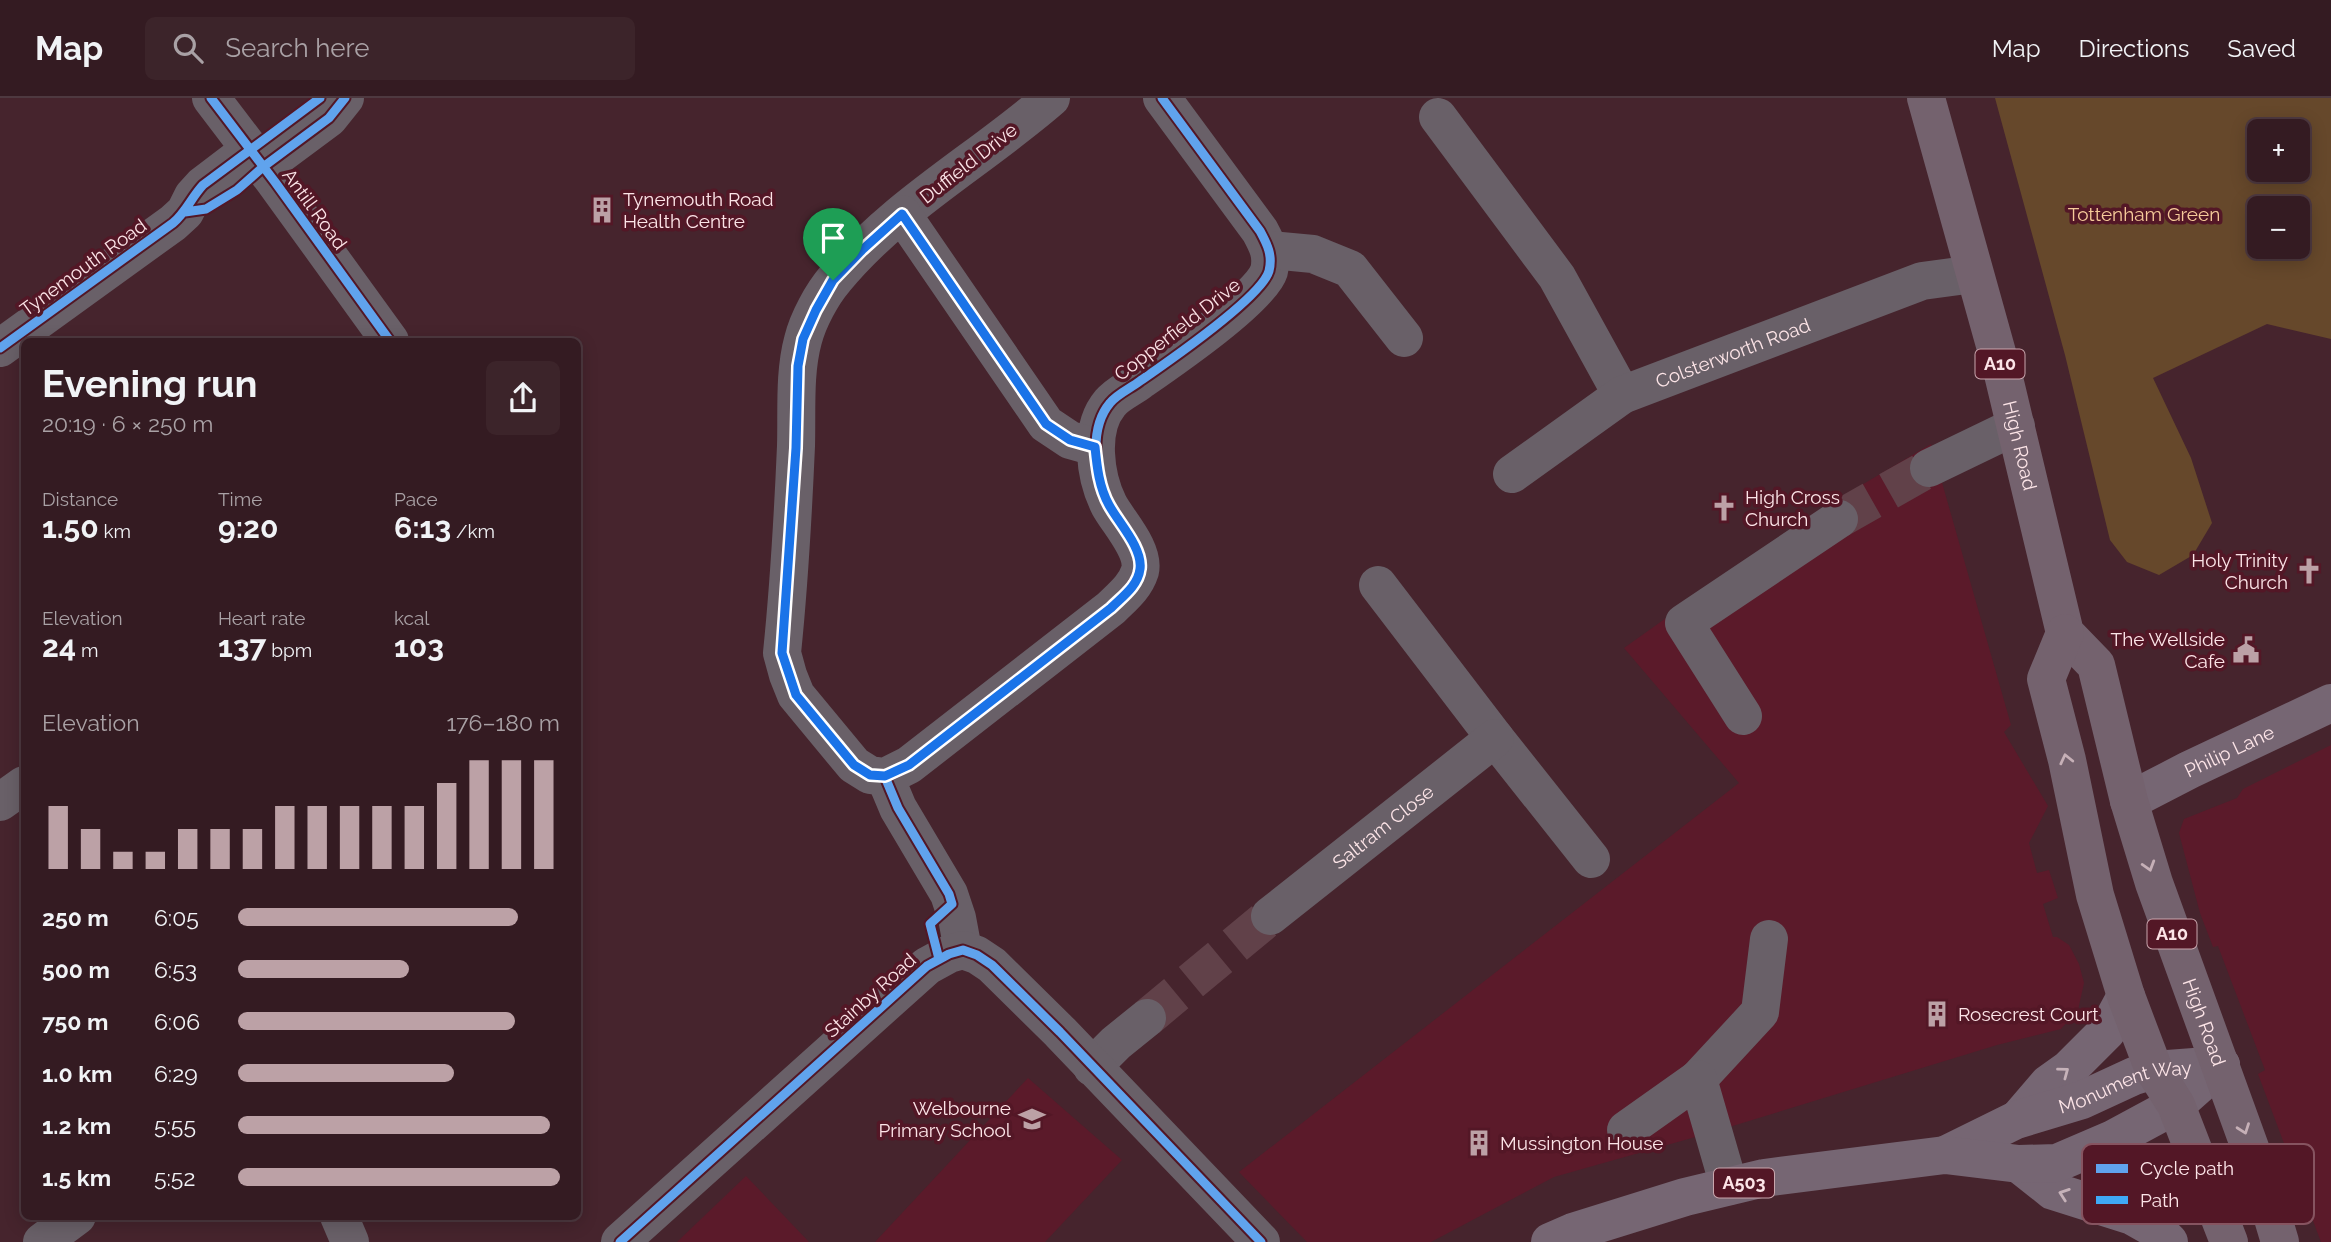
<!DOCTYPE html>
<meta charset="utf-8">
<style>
body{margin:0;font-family:Raleway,sans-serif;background:#3c242a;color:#f1f3f6;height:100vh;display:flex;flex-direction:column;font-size:26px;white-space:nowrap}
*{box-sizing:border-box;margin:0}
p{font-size:23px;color:#a9a1a5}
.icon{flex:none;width:38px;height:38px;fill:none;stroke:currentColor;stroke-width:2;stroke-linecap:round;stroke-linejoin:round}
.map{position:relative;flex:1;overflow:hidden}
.details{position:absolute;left:21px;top:240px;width:560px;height:882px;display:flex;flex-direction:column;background:#341b22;border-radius:10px;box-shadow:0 4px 18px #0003,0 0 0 2px #4e3940}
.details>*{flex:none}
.controls{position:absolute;left:2247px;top:21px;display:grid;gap:14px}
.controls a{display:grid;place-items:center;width:63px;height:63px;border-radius:10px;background:#341b22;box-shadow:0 4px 18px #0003,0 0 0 2px #4e3940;font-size:35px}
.pin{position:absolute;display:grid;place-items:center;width:60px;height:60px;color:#fff;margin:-72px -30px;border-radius:50% 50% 50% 0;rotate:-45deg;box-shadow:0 0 7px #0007}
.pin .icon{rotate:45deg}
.round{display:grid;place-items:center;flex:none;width:74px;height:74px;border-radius:10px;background:#3c242a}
.summary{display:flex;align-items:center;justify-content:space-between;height:119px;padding:0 21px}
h1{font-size:38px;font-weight:700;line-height:52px}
.metrics{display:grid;grid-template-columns:repeat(3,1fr);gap:10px;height:119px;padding:7px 21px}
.metrics div{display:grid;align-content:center}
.metrics b{font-size:30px;font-weight:700}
.metrics small{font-size:19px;font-weight:400}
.metrics p{font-size:19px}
.chart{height:196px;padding:14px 21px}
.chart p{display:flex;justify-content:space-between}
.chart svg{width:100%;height:126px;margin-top:7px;stroke:#bca1a6;stroke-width:6}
ul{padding:0 21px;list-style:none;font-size:23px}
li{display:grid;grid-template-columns:112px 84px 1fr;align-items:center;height:52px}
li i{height:18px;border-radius:9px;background:#bca1a6}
header{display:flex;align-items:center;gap:42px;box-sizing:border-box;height:98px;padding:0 35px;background:#341b22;border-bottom:2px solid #4e3940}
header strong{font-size:33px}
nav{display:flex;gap:38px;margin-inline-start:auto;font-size:24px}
.search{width:490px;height:63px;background:#3c242a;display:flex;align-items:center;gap:18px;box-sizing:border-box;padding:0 24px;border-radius:10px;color:#a9a1a5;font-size:26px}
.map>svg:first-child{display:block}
.built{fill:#5b1a2a}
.green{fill:#66482b;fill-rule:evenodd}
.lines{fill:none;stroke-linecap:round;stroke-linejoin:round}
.minor-tunnel{stroke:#614149;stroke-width:38;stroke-dasharray:38 19;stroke-linecap:butt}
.minor{stroke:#696068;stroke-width:38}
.major{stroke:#766673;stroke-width:38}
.highway{stroke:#74626e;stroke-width:38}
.quiet{stroke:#3fa9f5;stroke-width:7;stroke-dasharray:14 7;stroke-linecap:butt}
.cycleway-casing{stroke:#531726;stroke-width:13}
.cycleway{stroke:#60a3ed;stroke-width:9}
.oneway{stroke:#c6b0b7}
.oneway2{stroke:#c6b2b9}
.route-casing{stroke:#fff;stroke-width:14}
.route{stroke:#1a73e8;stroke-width:9}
.labels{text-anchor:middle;stroke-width:7;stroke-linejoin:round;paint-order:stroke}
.shield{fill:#531726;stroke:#c9a6ad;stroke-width:2}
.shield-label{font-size:18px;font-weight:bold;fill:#fce4e7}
.street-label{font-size:19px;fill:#fce4e7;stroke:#531726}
.poi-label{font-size:19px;fill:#fce4e7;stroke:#531726;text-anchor:start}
.park-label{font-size:19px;fill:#f6cb9a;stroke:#531726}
.key{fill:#531726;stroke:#865460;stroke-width:2}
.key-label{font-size:19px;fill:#fce4e7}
</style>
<header>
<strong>Map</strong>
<div class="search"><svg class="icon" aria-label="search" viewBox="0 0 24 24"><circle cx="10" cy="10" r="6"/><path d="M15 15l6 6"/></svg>Search here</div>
<nav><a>Map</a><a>Directions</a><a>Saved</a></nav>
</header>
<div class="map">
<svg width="2331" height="1144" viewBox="0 0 2331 1144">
<rect width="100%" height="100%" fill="#46242d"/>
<path class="built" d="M 1931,346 L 2011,627 L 2004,634 L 2048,708 L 2029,745 L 2037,775 L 2049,772 L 2058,800 L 2043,806 L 2053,839 L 2057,839 L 2069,847 L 2079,866 L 2084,885 L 2078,912 L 2061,931 L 1997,947 L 1713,1034 L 1554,1079 L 1431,1144 L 1307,1144 L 1239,1074 L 1739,685 L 1624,550 L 1811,417 Z
M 2331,647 L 2331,1144 L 2321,1144 L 2258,976 L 2265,972 L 2218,848 L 2213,849 L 2200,815 L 2179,735 L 2184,721 L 2237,700 L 2243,691 Z
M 1028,980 L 1122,1062 L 1045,1144 L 875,1144 Z
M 746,1078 L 809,1144 L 677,1144 Z"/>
<path class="green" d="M 1995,0 L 2331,0 L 2331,241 L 2267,226 L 2153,280 L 2191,360 L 2212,425 L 2193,457 L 2159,477 L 2127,464 L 2110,442 L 2065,257 ZM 2259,33 L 2298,33 L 2298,72 L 2259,72 ZM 2259,110 L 2298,110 L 2298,149 L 2259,149 Z"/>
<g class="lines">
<path class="minor-tunnel" d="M 1839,421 L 1929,370
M 1147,920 L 1270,818"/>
<g class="minor">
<path d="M 211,0 L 275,84 L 390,243"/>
<path d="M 1051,0 C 981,61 895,108 835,181 C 822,196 808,222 803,242 C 794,275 797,313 796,348 C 793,417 789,487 782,555 L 788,577 L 796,597 L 854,667 L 870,677 L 885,679 L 909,667 L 1111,510 C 1122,499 1135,489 1140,473 C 1145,452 1118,424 1109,407 C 1095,379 1088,331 1110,305 C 1117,296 1131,290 1140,283 C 1166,265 1261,200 1269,173 C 1273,157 1267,146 1260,133 L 1162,0"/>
<path d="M 1438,19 L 1557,179 L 1622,297"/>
<path d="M 263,69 L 329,20 L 345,0"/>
<path d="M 902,116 L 1046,326 L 1070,342 L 1095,349"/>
<path d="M 1270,152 L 1313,156 L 1350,171 L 1404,240"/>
<path d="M 0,250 L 173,125 L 185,114 L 193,98 L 203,87 L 249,52"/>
<path d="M 1929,370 L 2016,328"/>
<path id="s1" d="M 1512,376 L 1622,297 L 1922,183 L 1974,176"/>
<path d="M 1378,487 L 1495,640 L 1591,761"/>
<path d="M 1743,618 L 1684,525 L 1839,421"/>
<path d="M 885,679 L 898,710 L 949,796 L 957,820 L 963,852"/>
<path d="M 0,704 L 24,687"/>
<path id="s2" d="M 1270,818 L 1495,640"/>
<path d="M 1092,969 L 1116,945 L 1147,920"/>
<path d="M 1698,981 L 1760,914 L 1769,841"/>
<path d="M 1626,1032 L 1698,981 L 1729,1088"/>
<path d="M 339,1118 L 350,1144"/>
<path d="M 42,1144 L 77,1118"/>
<path d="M 620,1144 L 927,868 L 949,856 L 963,852 L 977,857 L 992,867 L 1060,934 L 1261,1144"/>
</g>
<g class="major">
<path id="s3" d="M 2129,703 L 2189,672 L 2331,605"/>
<path d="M 2018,1021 L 2048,986 L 2069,971 L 2107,933 L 2126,898"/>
<path id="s4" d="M 1945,1057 L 2016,1022 L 2082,1002 L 2134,978 L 2154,972 L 2221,967"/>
<path d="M 2019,1066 L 2053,1093 L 2132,1118 L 2157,1132 L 2169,1144"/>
<path d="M 1550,1144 L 1573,1134 L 1685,1099 L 1764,1080 L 1945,1057 L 2019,1066 L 2057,1065 L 2113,1041 L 2176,1007 L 2221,967"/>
</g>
<g class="highway">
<path id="s5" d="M 1926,0 L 2003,276 L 2065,535 L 2096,567 L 2129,703 L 2154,785 L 2261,1080 L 2280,1144"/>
<path d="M 2065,535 L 2046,581 L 2067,662 L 2095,797 L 2126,898 L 2143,943 L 2154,972 L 2176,1007 L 2229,1144"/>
</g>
<path class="quiet" d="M 1008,273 L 1046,326 L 1070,342 L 1095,349
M 795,350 L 798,268"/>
<g class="cycleway-casing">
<path id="cycleway" d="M 211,0 L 275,84 L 390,243
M 185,114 L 206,111 L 237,92 L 263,69 L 329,20 L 345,0
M 0,250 L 173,125 C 186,114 191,100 203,87 L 320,0
M 939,861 L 930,826 L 952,806 L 949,796 L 898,710 L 885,679 L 909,667 L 1111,510 C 1122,499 1135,489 1140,473 C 1145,452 1118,424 1109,407 C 1095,379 1088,331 1110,305 C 1117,296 1131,290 1140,283 C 1166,265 1261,200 1269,173 C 1273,157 1267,146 1260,133 L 1162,0
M 620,1144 L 927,868 L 949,856 L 963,852 L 977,857 L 992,867 L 1060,934 L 1261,1144"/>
</g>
<use href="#cycleway" class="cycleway"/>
</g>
<defs><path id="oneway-chevron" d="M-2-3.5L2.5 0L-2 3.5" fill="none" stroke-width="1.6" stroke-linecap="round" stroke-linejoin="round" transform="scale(1.75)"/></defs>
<g class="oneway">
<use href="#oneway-chevron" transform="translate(2066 661) rotate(-103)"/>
<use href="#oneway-chevron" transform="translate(2149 768) rotate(73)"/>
<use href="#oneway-chevron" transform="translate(2244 1031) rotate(70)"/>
</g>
<g class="oneway2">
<use href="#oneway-chevron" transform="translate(2064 974) rotate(-37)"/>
<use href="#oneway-chevron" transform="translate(2064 1096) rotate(-161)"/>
</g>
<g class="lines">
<g class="route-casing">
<path id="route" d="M 902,116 L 1046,326 L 1070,342 L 1095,349 C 1097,369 1099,389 1109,407 C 1118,424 1143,450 1140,471 C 1138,488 1122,499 1111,510 L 909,667 L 885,678 L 870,677 L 854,667 L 796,597 L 782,555 L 796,350 L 798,268 L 803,241 L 816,212 L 833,182 L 862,152 Z"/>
</g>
<use href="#route" class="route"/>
</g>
<defs>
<g id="building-bare" transform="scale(2.1)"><path d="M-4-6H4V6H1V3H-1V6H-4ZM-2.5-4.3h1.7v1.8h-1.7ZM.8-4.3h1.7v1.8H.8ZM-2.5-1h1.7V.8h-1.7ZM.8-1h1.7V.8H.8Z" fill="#bca1a6" stroke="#531726" stroke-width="2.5" paint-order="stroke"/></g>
<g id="church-bare" transform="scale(2.1)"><path d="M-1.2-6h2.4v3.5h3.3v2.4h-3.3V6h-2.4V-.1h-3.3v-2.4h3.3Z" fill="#bca1a6" stroke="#531726" stroke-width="2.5" paint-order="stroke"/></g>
<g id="civic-bare" transform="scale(2.1)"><path d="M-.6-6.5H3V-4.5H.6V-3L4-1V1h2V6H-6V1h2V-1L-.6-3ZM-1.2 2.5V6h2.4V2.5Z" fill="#bca1a6" stroke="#531726" stroke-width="2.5" paint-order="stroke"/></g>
<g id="school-bare" transform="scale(2.1)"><path d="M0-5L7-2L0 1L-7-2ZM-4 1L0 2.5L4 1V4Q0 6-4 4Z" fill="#bca1a6" stroke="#531726" stroke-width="2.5" paint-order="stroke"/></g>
</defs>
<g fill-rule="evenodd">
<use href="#building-bare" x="602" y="112"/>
<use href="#church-bare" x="1724" y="410"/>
<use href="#church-bare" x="2309" y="473"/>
<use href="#civic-bare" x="2246" y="552"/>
<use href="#building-bare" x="1937" y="916"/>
<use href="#school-bare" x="1032" y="1021"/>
<use href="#building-bare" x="1479" y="1045"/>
</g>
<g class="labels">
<g class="shield">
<rect x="1975.5" y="251.5" width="49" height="29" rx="5"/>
<rect x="2147.5" y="821.5" width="49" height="29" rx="5"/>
<rect x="1714" y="1070.5" width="60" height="29" rx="5"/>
</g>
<g class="shield-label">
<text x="2000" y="272">A10</text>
<text x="2172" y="842">A10</text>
<text x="1744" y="1091">A503</text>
</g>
<g class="street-label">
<text transform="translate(968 65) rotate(-38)" y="7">Duffield Drive</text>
<text transform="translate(315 111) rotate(54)" y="7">Antill Road</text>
<text transform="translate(83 169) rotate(-36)" y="7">Tynemouth Road</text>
<text transform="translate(1177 231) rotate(-38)" y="7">Copperfield Drive</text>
<text dy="7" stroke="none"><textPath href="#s1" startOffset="254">Colsterworth Road</textPath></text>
<text dy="7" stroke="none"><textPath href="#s5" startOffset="360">High Road</textPath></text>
<text dy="7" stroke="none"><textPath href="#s3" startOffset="112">Philip Lane</textPath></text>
<text dy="7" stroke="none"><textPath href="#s2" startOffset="144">Saltram Close</textPath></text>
<text transform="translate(870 897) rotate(-42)" y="7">Stainby Road</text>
<text dy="7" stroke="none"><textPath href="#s5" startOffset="971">High Road</textPath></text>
<text dy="7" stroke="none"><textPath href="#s4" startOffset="194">Monument Way</textPath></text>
</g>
<g class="poi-label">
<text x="623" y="108">Tynemouth Road<tspan x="623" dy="22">Health Centre</tspan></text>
<text x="1745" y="406">High Cross<tspan x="1745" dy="22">Church</tspan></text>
<text x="2288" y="469" text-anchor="end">Holy Trinity<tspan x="2288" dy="22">Church</tspan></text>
<text x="2225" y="548" text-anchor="end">The Wellside<tspan x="2225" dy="22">Cafe</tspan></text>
<text x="1958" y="923">Rosecrest Court</text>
<text x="1011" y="1017" text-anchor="end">Welbourne<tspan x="1011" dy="22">Primary School</tspan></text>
<text x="1500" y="1052">Mussington House</text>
</g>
<g class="park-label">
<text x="2144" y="123">Tottenham Green</text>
</g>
</g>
<rect x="2082" y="1046" width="232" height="80" rx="10" class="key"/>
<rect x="2096" y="1066" width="32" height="9" fill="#60a3ed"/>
<rect x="2096" y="1098" width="32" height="8" fill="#3fa9f5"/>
<g class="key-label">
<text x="2140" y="1077">Cycle path</text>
<text x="2140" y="1109">Path</text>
</g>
</svg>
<div class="controls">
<a>+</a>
<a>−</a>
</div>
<div class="pin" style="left:833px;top:182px;background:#1e9e55"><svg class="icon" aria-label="arrive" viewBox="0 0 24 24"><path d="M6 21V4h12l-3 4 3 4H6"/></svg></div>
<section class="details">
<div class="summary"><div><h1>Evening run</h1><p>20:19 · 6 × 250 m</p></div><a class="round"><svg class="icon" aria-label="share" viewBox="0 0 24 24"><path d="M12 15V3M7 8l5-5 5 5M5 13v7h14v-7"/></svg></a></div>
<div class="metrics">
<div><p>Distance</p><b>1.50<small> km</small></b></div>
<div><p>Time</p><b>9:20</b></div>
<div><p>Pace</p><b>6:13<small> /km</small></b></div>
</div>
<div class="metrics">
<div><p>Elevation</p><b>24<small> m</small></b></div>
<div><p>Heart rate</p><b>137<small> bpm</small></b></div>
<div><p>kcal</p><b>103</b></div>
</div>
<div class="chart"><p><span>Elevation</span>176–180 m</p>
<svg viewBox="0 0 160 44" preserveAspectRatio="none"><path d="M5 44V22M15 44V30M25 44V38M35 44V38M45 44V30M55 44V30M65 44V30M75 44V22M85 44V22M95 44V22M105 44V22M115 44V22M125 44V14M135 44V6M145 44V6M155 44V6"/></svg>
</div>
<ul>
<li><b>250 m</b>6:05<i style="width:87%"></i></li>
<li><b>500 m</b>6:53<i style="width:53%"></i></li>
<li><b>750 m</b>6:06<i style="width:86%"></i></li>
<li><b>1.0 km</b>6:29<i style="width:67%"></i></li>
<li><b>1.2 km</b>5:55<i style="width:97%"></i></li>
<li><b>1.5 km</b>5:52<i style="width:100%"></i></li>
</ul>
</section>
</div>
